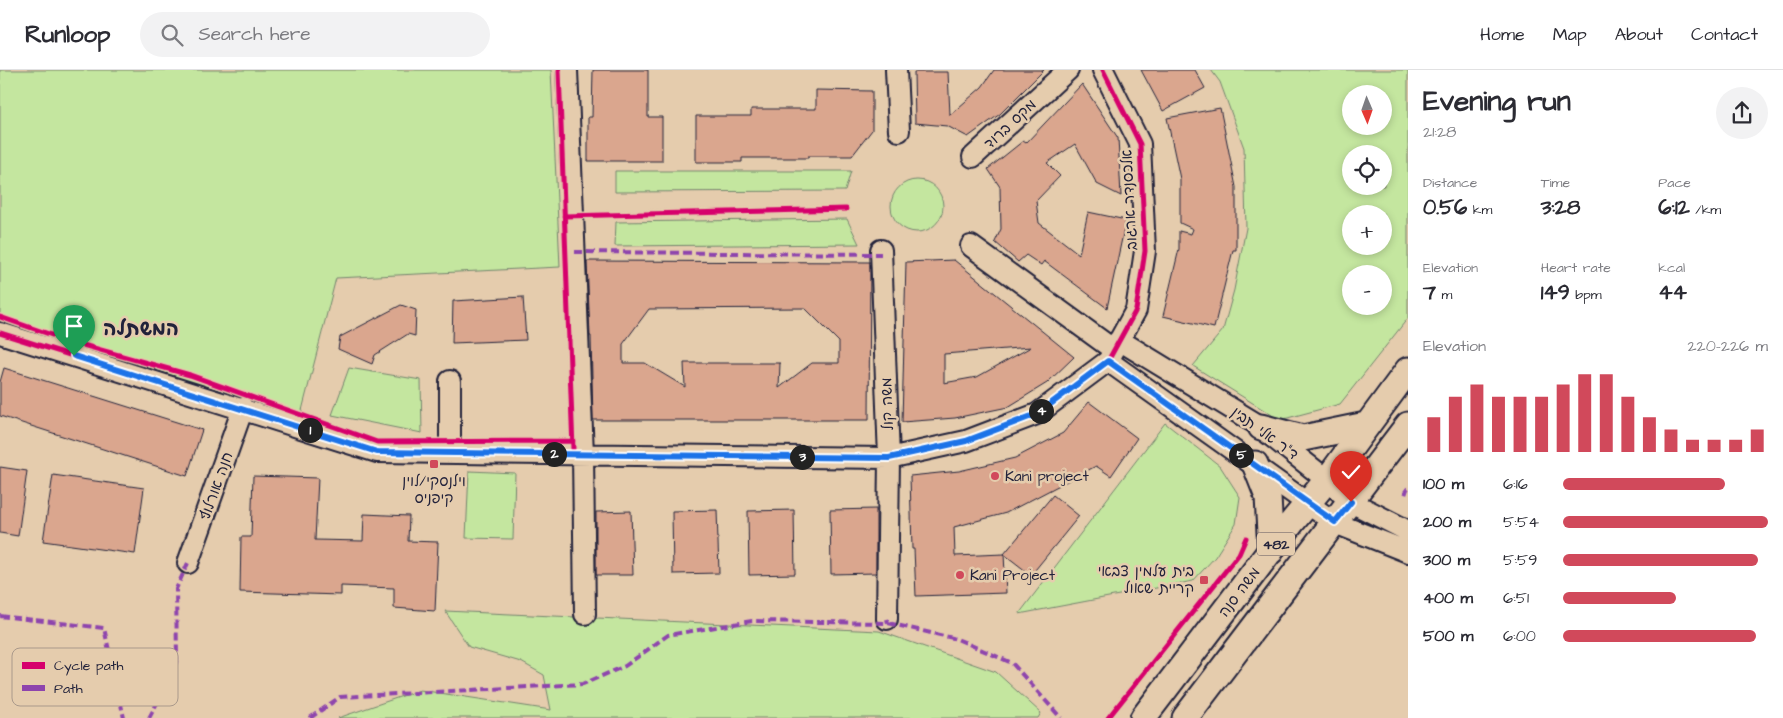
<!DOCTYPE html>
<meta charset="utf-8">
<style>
body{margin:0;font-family:"Architects Daughter","Playpen Sans Hebrew",sans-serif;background:#f2f2f3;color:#2b2b33;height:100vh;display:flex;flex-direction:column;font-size:19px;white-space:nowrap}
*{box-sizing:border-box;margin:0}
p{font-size:16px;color:#7c7c81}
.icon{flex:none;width:28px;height:28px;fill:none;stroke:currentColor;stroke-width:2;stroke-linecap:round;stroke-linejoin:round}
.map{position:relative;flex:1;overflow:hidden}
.panel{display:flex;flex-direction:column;background:#fff;width:375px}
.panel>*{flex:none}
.needle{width:32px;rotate:178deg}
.fabs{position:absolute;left:1342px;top:15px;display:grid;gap:10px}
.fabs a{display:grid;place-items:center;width:50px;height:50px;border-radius:50%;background:#fff;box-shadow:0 2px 8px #0003;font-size:25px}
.pin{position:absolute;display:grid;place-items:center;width:42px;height:42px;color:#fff;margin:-51px -21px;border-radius:50% 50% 50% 0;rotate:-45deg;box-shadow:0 0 5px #0007}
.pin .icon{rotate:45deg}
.km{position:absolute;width:25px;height:25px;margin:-12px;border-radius:50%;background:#222;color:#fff;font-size:14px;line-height:25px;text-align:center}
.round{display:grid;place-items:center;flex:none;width:52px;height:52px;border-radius:26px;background:#f2f2f3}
.summary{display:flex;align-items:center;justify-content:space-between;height:85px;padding:0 15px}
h1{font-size:28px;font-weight:700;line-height:38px}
.stats{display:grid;grid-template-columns:repeat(3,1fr);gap:8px;height:85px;padding:5px 15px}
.stats div{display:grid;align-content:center}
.stats b{font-size:21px;font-weight:700}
.stats small{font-size:14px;font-weight:400}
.stats p{font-size:14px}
.chart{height:140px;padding:10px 15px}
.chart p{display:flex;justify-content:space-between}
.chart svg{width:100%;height:90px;margin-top:5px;stroke:#d1495b;stroke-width:6}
ul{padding:0 15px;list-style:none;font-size:16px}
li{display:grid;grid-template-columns:80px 60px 1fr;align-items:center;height:38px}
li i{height:12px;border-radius:6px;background:#d1495b}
header{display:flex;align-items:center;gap:30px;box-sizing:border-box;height:70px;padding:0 25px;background:#fff;border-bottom:1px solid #e1e1e2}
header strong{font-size:24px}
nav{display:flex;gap:28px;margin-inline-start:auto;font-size:18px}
.search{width:350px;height:45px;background:#f2f2f3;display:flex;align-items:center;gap:12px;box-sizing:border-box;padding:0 18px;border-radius:28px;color:#7c7c81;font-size:19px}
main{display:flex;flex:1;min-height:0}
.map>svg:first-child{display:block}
.green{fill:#c4e69f;stroke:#73846d;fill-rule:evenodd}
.building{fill:#daa68e;stroke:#22223b;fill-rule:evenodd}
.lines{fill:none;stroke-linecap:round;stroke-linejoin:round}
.minor-casing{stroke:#22223b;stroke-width:24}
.major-casing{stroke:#22223b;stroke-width:29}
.minor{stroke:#e5ccad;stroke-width:20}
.major{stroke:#e5ccad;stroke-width:25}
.quiet{stroke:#8e44ad;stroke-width:4;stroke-dasharray:8 4;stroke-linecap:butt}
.cycleway-casing{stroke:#e5ccad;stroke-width:8}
.cycleway{stroke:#d6006c;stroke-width:5}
.route-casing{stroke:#fff;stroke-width:10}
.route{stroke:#1a73e8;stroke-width:6}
.poi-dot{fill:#d1495b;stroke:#e5ccad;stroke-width:2}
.labels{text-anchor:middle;stroke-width:5;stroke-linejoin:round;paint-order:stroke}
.shield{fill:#e5ccad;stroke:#5c555d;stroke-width:1}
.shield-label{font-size:14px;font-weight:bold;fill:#22223b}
.street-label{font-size:15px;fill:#22223b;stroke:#e5ccad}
.poi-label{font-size:15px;fill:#22223b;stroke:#e5ccad;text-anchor:start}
.district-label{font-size:20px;font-weight:bold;fill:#22223b;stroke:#e5ccad}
.key{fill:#e5ccad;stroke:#aa998b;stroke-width:1}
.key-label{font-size:14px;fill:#22223b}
</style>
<header>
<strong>Runloop</strong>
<div class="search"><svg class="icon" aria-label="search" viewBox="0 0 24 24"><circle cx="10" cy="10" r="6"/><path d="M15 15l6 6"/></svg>Search here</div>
<nav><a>Home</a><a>Map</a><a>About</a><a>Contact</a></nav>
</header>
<main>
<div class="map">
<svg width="1408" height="648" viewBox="0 0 1408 648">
<rect width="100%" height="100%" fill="#e5ccad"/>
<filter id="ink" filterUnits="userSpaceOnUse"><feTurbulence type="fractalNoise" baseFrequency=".02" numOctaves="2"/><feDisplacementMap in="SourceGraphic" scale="10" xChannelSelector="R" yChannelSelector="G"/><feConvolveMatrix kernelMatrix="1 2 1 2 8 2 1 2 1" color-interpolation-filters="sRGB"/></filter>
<g filter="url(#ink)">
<path class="green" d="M 0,0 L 551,0 L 560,197 L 336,208 L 298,356 L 0,258 Z
M 1211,0 L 1408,0 L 1408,248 L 1340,334 L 1280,350 L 1193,296 L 1223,260 L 1234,220 L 1246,158 L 1244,78 L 1220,12 ZM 1351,24 L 1384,24 L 1384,56 L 1351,56 ZM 1351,84 L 1384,84 L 1384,116 L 1351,116 ZM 1351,144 L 1384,144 L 1384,176 L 1351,176 ZM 1351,204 L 1384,204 L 1384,236 L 1351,236 Z
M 615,101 L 851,101 L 845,121 L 615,122 Z
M891 136a26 26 0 1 1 52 0a26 26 0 1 1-52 0Z
M 847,149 L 859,174 L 615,176 L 616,152 Z
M 349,298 L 421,310 L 422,363 L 332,345 Z
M 1165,353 L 1220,396 L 1240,427 L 1236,454 L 1215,487 L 1193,511 L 1019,544 Z
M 469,401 L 515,403 L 513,469 L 466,468 Z
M 445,541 L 879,561 L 996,602 L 1041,643 L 1038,648 L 338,648 L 420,620 L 551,640 L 544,605 L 521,592 L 469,577 Z"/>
<path class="building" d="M 593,0 L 648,0 L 648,47 L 662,47 L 662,91 L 588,91 L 588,47 L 592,47 Z
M 994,0 L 1044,0 L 1000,44 L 968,67 L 947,56 L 915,53 L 914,2 L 948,2 L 950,45 L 982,17 Z
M 1141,0 L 1195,0 L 1205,18 L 1163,41 Z
M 1082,14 L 1118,68 L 1121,126 L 1097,114 L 1075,74 L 1047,93 L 1060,106 L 1036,131 L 1039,153 L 1079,184 L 1088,142 L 1126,150 L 1107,238 L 1044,191 L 1041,195 L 1026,185 L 1018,192 L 995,172 L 1001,159 L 1000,117 L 988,99 L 1023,71 L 1026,73 Z
M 816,20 L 872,21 L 872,60 L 852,86 L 808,86 L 808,88 L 742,88 L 742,92 L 696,92 L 696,46 L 751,46 L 751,39 L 816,39 Z
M 1220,38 L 1236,117 L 1236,180 L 1233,180 L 1214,258 L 1163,246 L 1179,179 L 1179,161 L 1191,164 L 1193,159 L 1180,153 L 1180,109 L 1167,48 Z
M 954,190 L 1074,287 L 1047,313 L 1008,337 L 955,348 L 902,352 L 906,192 ZM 1031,277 L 977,307 L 944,313 L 944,284 Z
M 587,191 L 870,192 L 869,350 L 593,350 L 591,266 L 590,266 ZM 805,238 L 839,272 L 839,293 L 812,293 L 779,318 L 780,293 L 684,293 L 685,317 L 645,293 L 623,293 L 623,274 L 649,239 Z
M 523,227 L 526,270 L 452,273 L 453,231 Z
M 401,235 L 416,240 L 415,266 L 408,264 L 375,285 L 372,294 L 338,279 L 340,267 Z
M 4,298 L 202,360 L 187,406 L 0,346 L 0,312 Z
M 1089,332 L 1137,368 L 1111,406 L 1096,396 L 1006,443 L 954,457 L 955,486 L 1004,484 L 1006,523 L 916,526 L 914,479 L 912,479 L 910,406 L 959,401 L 1015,388 L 1063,363 Z
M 0,397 L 27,401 L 18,466 L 0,463 Z
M 53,405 L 144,418 L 135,484 L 43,471 Z
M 253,406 L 318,408 L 315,470 L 363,471 L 364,444 L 409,446 L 408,471 L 438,472 L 435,541 L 394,538 L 394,518 L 341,516 L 341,525 L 240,522 L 241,467 L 251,467 Z
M 1053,425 L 1079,446 L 1031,505 L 1004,484 Z
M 876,439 L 876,503 L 831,504 L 830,440 Z
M 717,440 L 719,503 L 673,504 L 672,441 Z
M 794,440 L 795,504 L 749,505 L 748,441 Z
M 631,441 L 633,505 L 596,505 L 596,442 Z"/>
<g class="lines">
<g class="minor-casing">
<path id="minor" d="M 567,0 L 583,384 L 585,544
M 896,0 L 899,61
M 973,87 L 1068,0
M 971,176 L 1114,280
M 881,180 L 889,388 L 887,549
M 0,263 L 377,382 L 889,388 L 966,371 L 1037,344 L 1108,291 L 1136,240 L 1145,181 L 1140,74 L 1103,0
M 1119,270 L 1255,353 L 1327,410 L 1351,432 L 1408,461
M 1108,291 L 1335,453 L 1408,482
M 450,383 L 450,311
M 188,493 L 243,338"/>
</g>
<g class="major-casing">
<path id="major" d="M 1261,357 L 1303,368 L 1366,355
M 1255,394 L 1268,427 L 1271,481
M 1143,648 L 1293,451 L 1327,410 L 1408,300
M 1185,648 L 1408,355"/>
</g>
<use href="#minor" class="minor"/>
<use href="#major" class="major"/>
<path class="quiet" d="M 575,182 L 881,184
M 1408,418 L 1405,422 L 1408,423
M 0,546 L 104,558 L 124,648
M 888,553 L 957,569 L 1012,593 L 1061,648
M 149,648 L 171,607 L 177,589 L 176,519 L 188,493
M 310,648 L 340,627 L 583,614 L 625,596 L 668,565 L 752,551 L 888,553 L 887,549"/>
<g class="cycleway-casing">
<path id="cycleway" d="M 559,0 L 573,379
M 564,146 L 846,139
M 0,247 L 72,272 L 190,305 L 377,372 L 573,371
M 0,263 L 377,382 L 889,388 L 966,371 L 1037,344 L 1108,291 L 1136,240 L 1145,181 L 1140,74 L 1103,0
M 1108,648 L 1239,484 L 1246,468"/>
</g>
<use href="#cycleway" class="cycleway"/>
</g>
</g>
<g class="lines" filter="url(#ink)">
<g class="route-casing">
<path id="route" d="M 74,286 L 377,382 L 889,388 L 966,371 L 1037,344 L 1108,291 L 1335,452 L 1351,432"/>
</g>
<use href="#route" class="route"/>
</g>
<g class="poi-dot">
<rect x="429" y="389" width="10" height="10" rx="2.5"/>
<circle cx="995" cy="406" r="5"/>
<circle cx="960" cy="505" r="5"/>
<rect x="1199" y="505" width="10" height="10" rx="2.5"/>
</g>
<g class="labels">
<rect class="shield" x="1257" y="462.5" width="38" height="23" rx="4"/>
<g class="shield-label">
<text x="1276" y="479">482</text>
</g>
<g class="street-label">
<text transform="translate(1010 54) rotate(-43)" y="5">מקס ברוד</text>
<text transform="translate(1129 130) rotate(-93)" y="5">אלכסנדר ארגוב</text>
<text transform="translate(887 334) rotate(-92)" y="5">משה קול</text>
<text transform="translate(1265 363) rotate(36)" y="5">ד"ר אלי תבין</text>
<text transform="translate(216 416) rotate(-70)" y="5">חנה אורלוף</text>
<text transform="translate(1239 522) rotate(-53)" y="5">משה סנה</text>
</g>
<g class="poi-label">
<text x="1005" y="411">Kani project</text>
<text x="434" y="416" text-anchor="middle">וילנסקי/לוין<tspan x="434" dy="17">קיפניס</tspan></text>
<text x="1194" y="506" text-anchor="end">בית עלמין צבאי<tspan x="1194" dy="17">קריית שאול</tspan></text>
<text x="970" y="510">Kani Project</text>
</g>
<g class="district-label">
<text x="141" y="265">המשתלה</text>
</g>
</g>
<rect x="12" y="578" width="166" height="58" rx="8" class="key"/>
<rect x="22" y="592" width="23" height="7" fill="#d6006c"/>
<rect x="22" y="615" width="23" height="6" fill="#8e44ad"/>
<g class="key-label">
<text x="54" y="600">Cycle path</text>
<text x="54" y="623">Path</text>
</g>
</svg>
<div class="fabs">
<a><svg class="needle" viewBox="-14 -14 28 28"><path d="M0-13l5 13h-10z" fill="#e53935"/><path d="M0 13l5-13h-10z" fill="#7c7c81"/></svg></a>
<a><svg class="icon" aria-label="locate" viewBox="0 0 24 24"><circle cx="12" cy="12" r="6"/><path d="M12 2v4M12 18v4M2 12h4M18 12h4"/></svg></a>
<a>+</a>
<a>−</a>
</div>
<div class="pin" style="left:74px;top:286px;background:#1e9e55"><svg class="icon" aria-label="arrive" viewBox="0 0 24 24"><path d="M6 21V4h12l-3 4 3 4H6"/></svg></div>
<div class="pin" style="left:1351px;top:432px;background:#d93025"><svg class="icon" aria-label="check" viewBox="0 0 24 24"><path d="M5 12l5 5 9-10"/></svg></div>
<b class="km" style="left:310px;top:360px">1</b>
<b class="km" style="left:554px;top:384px">2</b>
<b class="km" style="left:802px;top:387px">3</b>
<b class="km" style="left:1041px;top:341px">4</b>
<b class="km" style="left:1241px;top:385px">5</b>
</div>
<section class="panel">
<div class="summary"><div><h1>Evening run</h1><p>21:28</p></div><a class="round"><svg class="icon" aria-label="share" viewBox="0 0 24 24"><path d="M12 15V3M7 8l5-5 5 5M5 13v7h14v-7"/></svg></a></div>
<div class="stats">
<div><p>Distance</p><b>0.56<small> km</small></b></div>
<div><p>Time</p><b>3:28</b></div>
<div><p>Pace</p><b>6:12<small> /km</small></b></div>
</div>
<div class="stats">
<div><p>Elevation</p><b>7<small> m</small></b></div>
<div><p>Heart rate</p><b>149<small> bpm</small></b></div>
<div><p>kcal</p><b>44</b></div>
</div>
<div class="chart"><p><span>Elevation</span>220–226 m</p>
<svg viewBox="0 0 160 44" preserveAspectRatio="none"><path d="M5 44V27M15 44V17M25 44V11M35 44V17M45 44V17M55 44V17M65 44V11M75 44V6M85 44V6M95 44V17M105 44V27M115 44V33M125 44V38M135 44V38M145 44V38M155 44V33"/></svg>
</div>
<ul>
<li><b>100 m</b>6:16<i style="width:79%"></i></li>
<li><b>200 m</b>5:54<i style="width:100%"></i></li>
<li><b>300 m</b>5:59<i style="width:95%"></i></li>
<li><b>400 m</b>6:51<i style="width:55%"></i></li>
<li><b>500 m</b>6:00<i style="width:94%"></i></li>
</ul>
</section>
</main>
